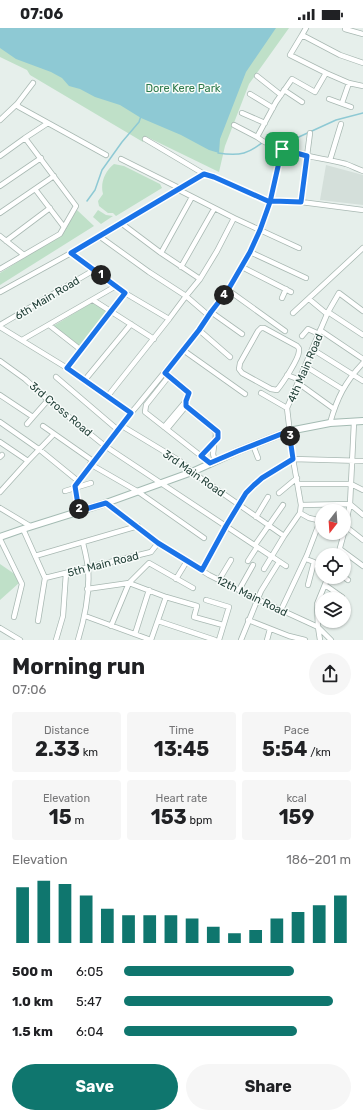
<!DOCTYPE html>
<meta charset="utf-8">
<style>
body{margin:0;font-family:Rubik,sans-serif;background:#f6f6f6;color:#202124;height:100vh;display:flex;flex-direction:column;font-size:15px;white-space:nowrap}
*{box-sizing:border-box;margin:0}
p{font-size:13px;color:#757577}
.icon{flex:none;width:22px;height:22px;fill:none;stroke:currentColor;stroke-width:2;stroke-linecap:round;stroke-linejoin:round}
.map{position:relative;height:612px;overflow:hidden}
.side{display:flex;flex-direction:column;background:#fff;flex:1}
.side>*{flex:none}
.needle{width:26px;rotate:197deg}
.fabs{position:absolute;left:315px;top:476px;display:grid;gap:8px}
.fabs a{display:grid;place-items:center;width:36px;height:36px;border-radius:50%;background:#fff;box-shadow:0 1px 3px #0004;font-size:20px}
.pin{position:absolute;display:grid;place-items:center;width:34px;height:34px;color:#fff;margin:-17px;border-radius:8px;box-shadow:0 2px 6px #0006}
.km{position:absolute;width:20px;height:20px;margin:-10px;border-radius:50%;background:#222;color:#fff;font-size:11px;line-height:20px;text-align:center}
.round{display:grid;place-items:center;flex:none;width:42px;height:42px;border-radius:21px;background:#f6f6f6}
.headline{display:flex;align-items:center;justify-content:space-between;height:68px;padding:0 12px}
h1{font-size:22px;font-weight:700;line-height:30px}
.metrics{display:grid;grid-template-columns:repeat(3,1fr);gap:6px;height:68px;padding:4px 12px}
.metrics div{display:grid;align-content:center;border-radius:4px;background:#f6f6f6;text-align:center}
.metrics b{font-size:20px;font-weight:700}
.metrics small{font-size:11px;font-weight:400}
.metrics p{font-size:11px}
.chart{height:112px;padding:8px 12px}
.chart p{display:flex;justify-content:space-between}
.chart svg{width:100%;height:72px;margin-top:4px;stroke:#0f766e;stroke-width:6}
.button{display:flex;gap:8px;margin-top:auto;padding:8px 12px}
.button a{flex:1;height:46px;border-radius:24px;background:#0f766e;color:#fff;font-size:16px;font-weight:700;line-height:46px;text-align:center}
.button a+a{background:#f6f6f6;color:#202124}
ul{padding:0 12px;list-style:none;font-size:13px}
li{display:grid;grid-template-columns:64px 48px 1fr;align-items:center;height:30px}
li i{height:10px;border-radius:5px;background:#0f766e}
.status{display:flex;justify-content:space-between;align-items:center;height:28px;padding:0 20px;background:#fff;direction:ltr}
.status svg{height:11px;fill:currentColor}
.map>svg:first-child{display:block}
.built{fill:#d4dfda}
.green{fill:#bfe0c8}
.water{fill:#8ec9d4}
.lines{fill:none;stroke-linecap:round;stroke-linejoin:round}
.stream{stroke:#8ec9d4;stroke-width:1.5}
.minor-tunnel{stroke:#bfccc8;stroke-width:4.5;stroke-dasharray:4.5 2;stroke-linecap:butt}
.minor-casing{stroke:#a8b8b2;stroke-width:6}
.secondary-casing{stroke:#a4bbb3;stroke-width:8}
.minor{stroke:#fff;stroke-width:4.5}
.secondary{stroke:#fff;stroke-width:6}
.route-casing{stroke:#fff;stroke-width:8}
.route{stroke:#1a73e8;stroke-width:5}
.labels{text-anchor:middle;stroke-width:3;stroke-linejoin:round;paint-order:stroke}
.park-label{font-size:11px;fill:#2d7a4b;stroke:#f7fbf9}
.street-label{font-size:11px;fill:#24423a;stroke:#f7fbf9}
</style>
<div class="status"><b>07:06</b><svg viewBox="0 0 49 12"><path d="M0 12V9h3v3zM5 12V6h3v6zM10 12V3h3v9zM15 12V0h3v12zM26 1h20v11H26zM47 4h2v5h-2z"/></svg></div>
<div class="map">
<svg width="363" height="612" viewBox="0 0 363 612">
<rect width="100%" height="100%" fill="#e6efeb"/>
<path class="built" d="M 326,137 L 363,147 L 363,177 L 320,172 Z"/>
<path class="green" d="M 0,0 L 289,0 L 249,56 L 225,118 L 219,144 L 145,108 L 143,114 L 30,47 L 27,42 L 0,29 Z
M 114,136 L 124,138 L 160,156 L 162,160 L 116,188 L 113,185 L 108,185 L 99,178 L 98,173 L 103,166 C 100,155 105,143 114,136 Z
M 77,182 L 94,198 L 0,257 L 0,245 L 61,207 Z
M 98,182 L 106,187 L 113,188 L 101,196 L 93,189 Z
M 93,274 L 109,284 L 79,321 L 50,300 Z
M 0,536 L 16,547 L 19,555 L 0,572 Z"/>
<path class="water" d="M 0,0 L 276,0 L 246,44 L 220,111 L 219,125 L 209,122 L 181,107 L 141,90 L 120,77 L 95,69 L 80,61 L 69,58 L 62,50 L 51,44 L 16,31 L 0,20 Z"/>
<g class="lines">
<path class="stream" d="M 218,125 C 224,126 237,127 244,125 C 264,119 266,102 290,113 L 336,92 L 363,85
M 87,173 L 95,162 L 102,142 L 122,114 L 139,94 L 141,88"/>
<path class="minor-tunnel" d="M 212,401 L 215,405 L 214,416"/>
<g class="minor-casing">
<path id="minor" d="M 345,0 L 345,1 L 363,6
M 302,7 L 306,0
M 363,35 L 340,27 L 302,7 L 290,27 L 326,45 L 315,64 L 292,51 L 276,74 L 257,109 C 278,126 320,129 346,136 C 352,138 357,141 363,143
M 326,45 L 349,55 L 363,58
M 257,48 L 281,67
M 33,55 L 17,76 L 19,79 L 48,95
M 284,62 L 302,74
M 250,66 L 273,80
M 329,71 L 351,79
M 342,75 L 349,55
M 242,85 L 265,95
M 0,92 L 17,76
M 234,97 L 257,109
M 25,110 L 48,95 L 106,127
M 145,111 L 204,146 L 214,149 L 270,174
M 0,128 L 25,110 L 76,178 L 60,206 L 0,241
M 121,131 L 181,161
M 330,132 L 341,96
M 0,158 L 41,130
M 35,161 L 64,199
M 179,162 L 234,190 L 299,220
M 270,174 L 273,173 L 301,174 L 363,182
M 301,174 L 310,105
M 0,185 L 54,148
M 121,195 L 161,225 L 200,251
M 0,208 L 24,227
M 99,208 L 149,244 L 186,268 L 208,287
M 6,213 L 50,180
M 250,224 L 306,250
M 71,225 L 125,265 L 169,291 L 107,369
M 161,225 L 192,169
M 181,239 L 214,181
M 242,239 L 291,264
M 228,262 L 285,303
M 0,264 L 71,225 L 204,146
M 282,270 L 286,261
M 309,271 L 327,286
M 93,272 L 154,311
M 211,284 L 242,306
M 328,284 L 363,307
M 293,285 L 363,220
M 169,291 L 186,268 L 200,251 L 217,223 L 234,190
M 0,297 L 94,242
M 49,297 L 81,322
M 0,299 L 67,340 L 131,385
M 261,300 L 264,300 L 297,318 C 299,320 299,320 299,323 C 299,331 282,356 277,362 L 271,361 L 242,345 L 239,341 L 240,335 L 258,303 Z
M 199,302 L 230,329
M 320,302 L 363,331
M 302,308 L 308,301 L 319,306
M 22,312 L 116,258
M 312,321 L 363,353
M 183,322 L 245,366
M 0,333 L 25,351 L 48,372 L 105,418 L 286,538
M 305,338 L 342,361
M 67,340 L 125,265
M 287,347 L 300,352
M 169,348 L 146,377 L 145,384 L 210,435
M 56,349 L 118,402
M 84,353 L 131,296
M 298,355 L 334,381
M 261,365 L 287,380
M 0,367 L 33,389 L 48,372
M 186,378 L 218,404 L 218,410 L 201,428
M 0,394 L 40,422 L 78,453
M 330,395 C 337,370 345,354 363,335
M 27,396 L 33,389
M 43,398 L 93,433
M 122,398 L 180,433 L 192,444 L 284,508
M 164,399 L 186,373
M 167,401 L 186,378 L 186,373 L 189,365 L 168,347
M 0,414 L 28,433
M 253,417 L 258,430
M 214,418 L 213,426 L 215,433
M 0,429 L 2,427
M 90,436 L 137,463 L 204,510
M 298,456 L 351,456 L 363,462
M 65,463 L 91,455
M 0,464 L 28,433 L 54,406
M 279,465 L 297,450
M 106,475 L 158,515 L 209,547 L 257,571 L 318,599 L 317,576 L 328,549
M 301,477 L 350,476 L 363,487
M 0,480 L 30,498
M 79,483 L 75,458 L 78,453 L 131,385 L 137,378 L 199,302 L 211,284 L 228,262 L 242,239 L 260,202 L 270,174 L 282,121
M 300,485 L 309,490 L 322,493
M 256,489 L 268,469
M 344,497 L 363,512
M 23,501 L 45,550 L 38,593
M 344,503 L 350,476 L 354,394
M 0,511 L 22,556 L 14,589
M 255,517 L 283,477
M 340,521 L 363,538
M 338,527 L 344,505
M 35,528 L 138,498
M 306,531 L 314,534 L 308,557
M 248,533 L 257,519
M 264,541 L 284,508 L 300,485 L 301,477 L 293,431 L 287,380 L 328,284 L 339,265 L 363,283
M 202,542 L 226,498 L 246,465 L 254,457 L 262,450 L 293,431 L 363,433
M 344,549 L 348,552
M 45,550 L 151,524 L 158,515
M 176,551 L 187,533
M 219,552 L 231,532
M 325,557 L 342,569
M 87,561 L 129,555 L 166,569 L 197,578 L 194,589 L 223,597
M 239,562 L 253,537
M 206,572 L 229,579 L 219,612
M 281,582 L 307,527 L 320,493
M 85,588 L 151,612
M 248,592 L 289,608 L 305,612
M 158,593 L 215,612
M 326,593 L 327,594
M 111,598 L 129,555 L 149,535 L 193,560
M 0,600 L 20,612
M 135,606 L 149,562
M 56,612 L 63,588 L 66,545
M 78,612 C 85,589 90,564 88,540 C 87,532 85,523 83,515
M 151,612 L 166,569
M 241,612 L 261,563 L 279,534
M 267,612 L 270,601
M 320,612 L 318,599 L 331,612"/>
</g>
<g class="secondary-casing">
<path id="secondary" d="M 0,509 L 23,501 L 106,475 L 192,444 L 238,423 L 289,403 L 330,395 L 363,393"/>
</g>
<use href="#minor" class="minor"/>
<use href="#secondary" class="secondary"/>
</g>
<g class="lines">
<g class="route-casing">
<path id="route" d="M 282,121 L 270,174 L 214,149 L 204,146 L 71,225 L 125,265 L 67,340 L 131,385 L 75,458 L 79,483 L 106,475 L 158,515 L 202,542 L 226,498 L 246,465 L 254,457 L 262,450 L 293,431 L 289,403 L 238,423 L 210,435 L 201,428 L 218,410 L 218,404 L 186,378 L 186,373 L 189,365 L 165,345 L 199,302 L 211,284 L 228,262 L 250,224 L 260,202 L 270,174 L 273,173 L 301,174 L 307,128 L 282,121"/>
</g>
<use href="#route" class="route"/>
</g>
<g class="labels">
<g class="park-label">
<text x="183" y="64">Dore Kere Park</text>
</g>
<g class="street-label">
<text transform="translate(47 270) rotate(-31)" y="4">6th Main Road</text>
<text transform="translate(305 340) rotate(-67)" y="4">4th Main Road</text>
<text transform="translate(61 381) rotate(40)" y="4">3rd Cross Road</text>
<text transform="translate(194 445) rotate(35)" y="4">3rd Main Road</text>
<text transform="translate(103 536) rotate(-14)" y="4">5th Main Road</text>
<text transform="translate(252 568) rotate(26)" y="4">12th Main Road</text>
</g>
</g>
</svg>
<div class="fabs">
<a><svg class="needle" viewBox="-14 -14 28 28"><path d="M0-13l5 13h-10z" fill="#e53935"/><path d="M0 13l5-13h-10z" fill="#757577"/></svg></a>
<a><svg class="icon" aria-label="locate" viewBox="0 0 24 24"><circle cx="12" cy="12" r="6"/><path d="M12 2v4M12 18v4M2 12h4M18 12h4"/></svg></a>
<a><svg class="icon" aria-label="layers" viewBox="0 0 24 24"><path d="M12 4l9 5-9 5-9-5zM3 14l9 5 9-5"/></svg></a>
</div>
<div class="pin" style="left:282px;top:121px;background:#1e9e55"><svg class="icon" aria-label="arrive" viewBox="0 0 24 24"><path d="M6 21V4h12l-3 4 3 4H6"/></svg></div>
<b class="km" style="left:101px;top:247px">1</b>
<b class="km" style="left:79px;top:481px">2</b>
<b class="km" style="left:290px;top:408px">3</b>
<b class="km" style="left:224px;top:267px">4</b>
</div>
<section class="side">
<div class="headline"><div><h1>Morning run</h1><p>07:06</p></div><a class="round"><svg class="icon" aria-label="share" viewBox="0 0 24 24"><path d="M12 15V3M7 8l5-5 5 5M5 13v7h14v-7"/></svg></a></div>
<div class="metrics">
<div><p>Distance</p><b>2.33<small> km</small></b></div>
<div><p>Time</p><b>13:45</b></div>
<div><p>Pace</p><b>5:54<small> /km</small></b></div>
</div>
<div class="metrics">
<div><p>Elevation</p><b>15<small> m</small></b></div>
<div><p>Heart rate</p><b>153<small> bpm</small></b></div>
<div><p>kcal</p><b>159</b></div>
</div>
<div class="chart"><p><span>Elevation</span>186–201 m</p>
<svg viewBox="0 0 160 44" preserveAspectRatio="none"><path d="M5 44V10M15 44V6M25 44V8M35 44V15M45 44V23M55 44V27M65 44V27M75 44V27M85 44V29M95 44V34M105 44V38M115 44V36M125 44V29M135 44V25M145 44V21M155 44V15"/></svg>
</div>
<ul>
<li><b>500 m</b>6:05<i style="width:75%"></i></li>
<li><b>1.0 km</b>5:47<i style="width:92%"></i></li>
<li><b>1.5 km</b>6:04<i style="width:76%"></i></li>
</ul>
<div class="button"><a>Save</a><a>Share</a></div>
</section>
